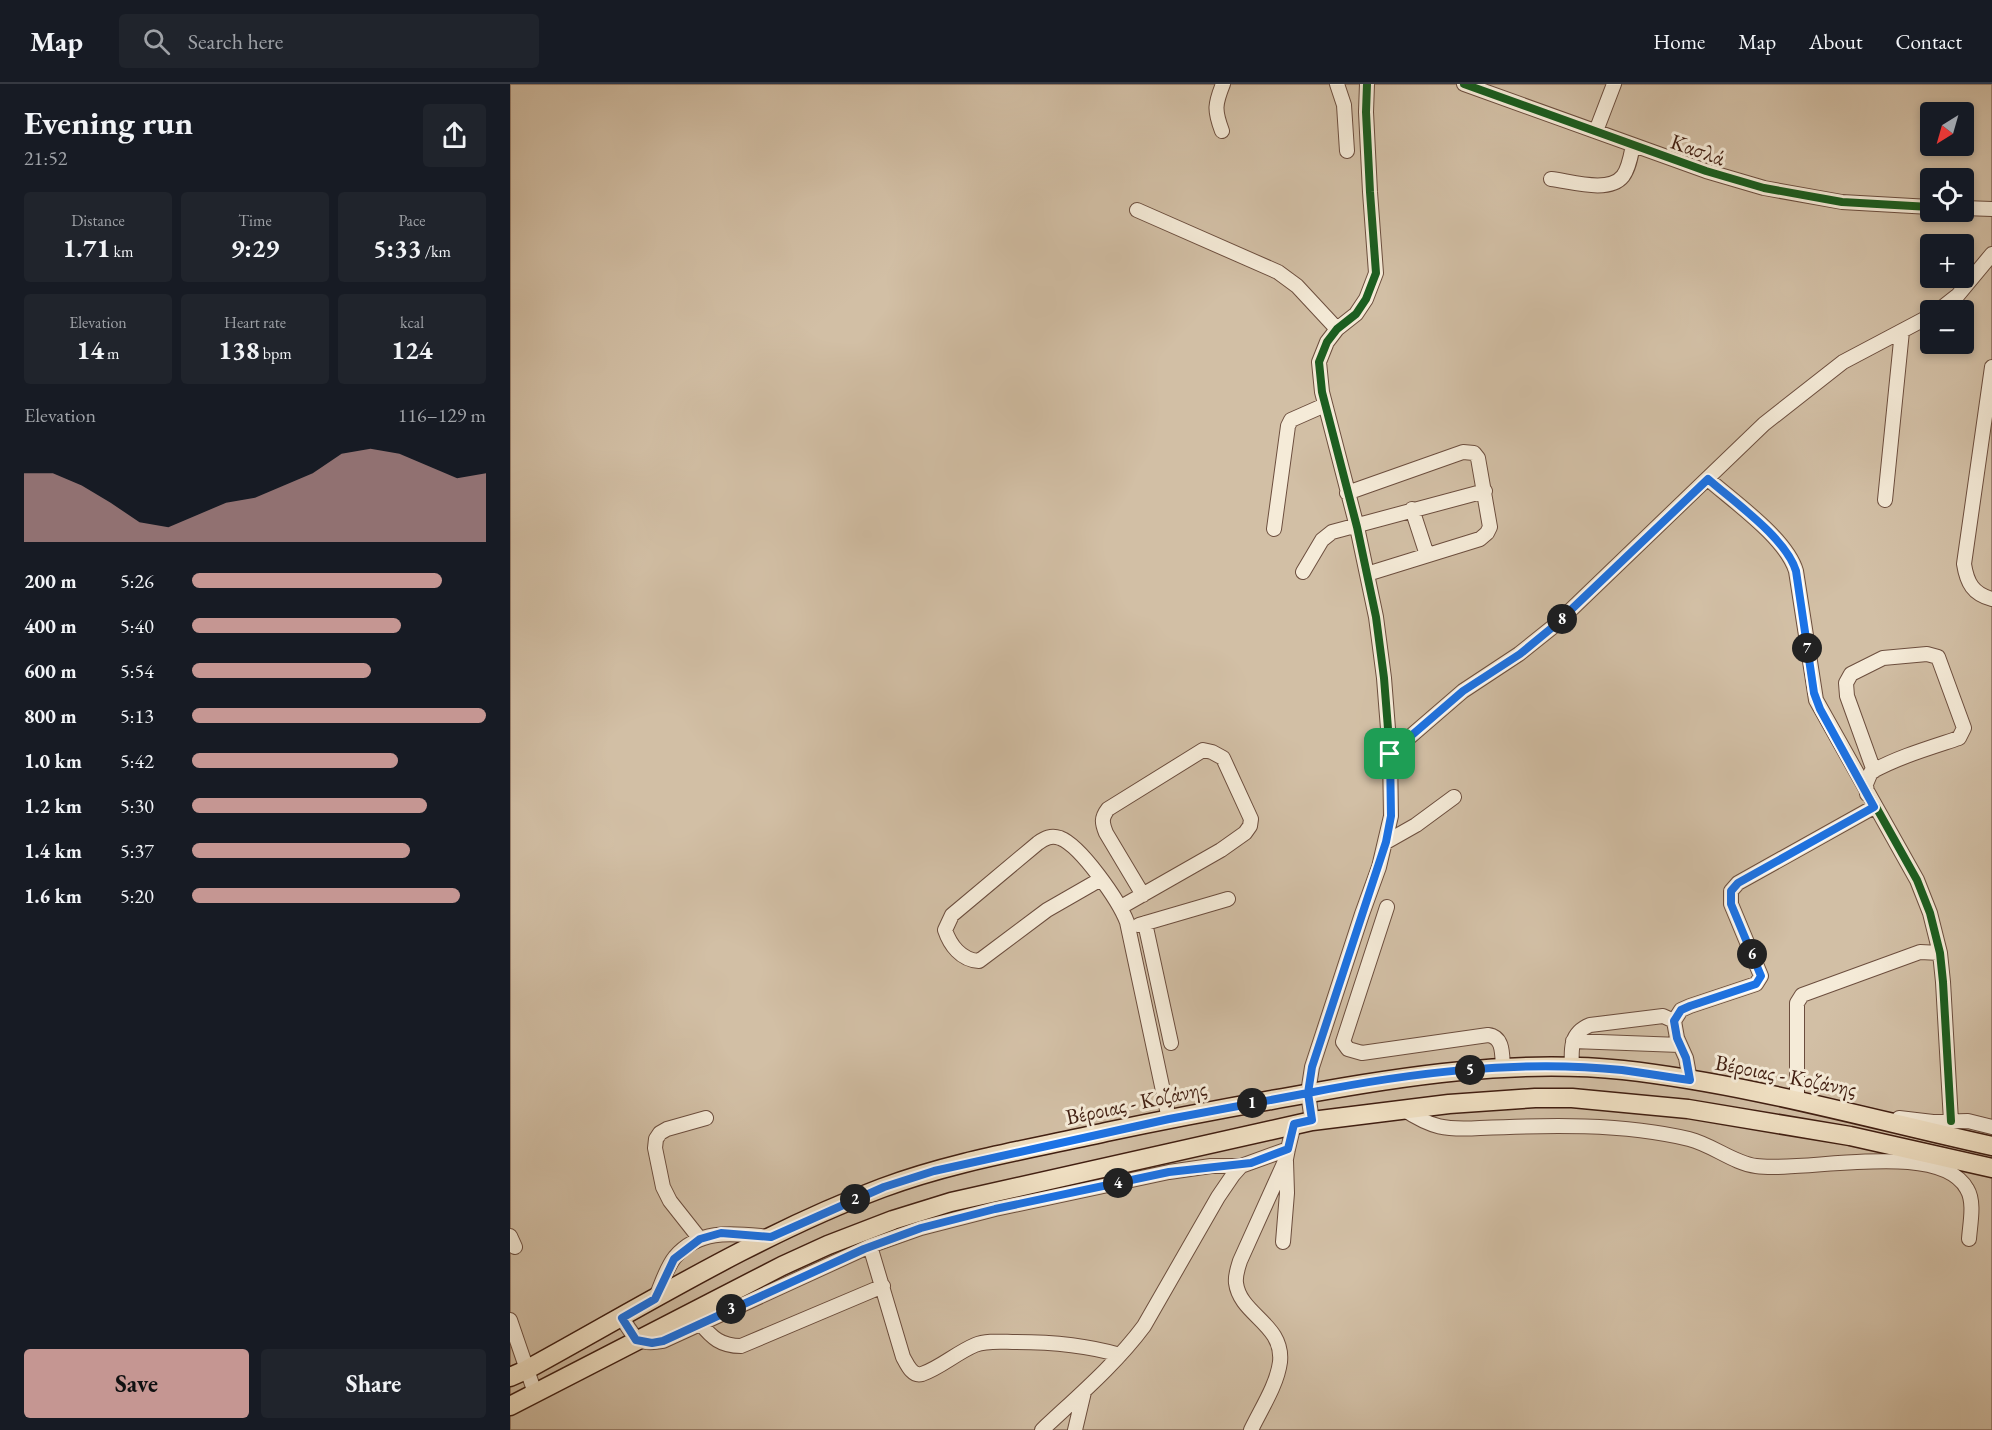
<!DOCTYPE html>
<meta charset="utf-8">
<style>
body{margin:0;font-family:"EB Garamond",serif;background:#20242c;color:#f1f3f6;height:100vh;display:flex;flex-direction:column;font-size:22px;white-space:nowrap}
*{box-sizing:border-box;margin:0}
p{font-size:20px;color:#9ea1a6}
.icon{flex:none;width:33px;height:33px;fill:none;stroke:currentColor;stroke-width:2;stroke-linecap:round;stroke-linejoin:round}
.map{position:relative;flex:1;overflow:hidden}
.details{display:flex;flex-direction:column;background:#171b24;width:510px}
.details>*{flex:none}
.needle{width:39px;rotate:217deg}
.controls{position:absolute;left:1410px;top:18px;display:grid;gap:12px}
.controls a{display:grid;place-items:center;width:54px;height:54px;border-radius:6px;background:#171b24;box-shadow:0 3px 9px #0003;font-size:30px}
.pin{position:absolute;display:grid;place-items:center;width:51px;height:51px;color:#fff;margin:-26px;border-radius:12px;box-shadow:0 3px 9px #0006}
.km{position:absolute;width:30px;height:30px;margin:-15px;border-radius:50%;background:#222;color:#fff;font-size:16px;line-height:30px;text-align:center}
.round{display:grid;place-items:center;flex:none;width:63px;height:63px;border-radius:6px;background:#20242c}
.headline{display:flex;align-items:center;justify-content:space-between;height:102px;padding:0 24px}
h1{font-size:33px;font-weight:700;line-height:45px}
.stats{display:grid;grid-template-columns:repeat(3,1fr);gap:9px;height:102px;padding:6px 24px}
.stats div{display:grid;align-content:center;border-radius:6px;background:#20242c;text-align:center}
.stats b{font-size:26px;font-weight:700}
.stats small{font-size:16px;font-weight:400}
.stats p{font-size:16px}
.chart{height:168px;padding:12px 24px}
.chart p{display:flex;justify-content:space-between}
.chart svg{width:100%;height:108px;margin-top:6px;fill:#c59692;opacity:.7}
.action{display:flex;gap:12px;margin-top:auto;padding:12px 24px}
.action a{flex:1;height:69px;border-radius:6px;background:#c59692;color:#111;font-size:24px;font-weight:700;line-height:69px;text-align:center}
.action a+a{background:#20242c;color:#f1f3f6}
ul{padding:0 24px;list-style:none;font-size:20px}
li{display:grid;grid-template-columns:96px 72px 1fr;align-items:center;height:45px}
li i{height:15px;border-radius:8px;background:#c59692}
header{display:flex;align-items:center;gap:36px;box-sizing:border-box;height:84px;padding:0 30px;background:#171b24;border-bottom:2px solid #363941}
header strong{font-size:28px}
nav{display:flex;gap:33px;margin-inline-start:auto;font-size:21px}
.search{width:420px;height:54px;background:#20242c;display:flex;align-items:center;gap:15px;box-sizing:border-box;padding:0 21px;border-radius:6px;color:#9ea1a6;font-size:22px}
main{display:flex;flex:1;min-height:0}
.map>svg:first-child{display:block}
.green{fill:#d2bfa5;stroke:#896e5b;stroke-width:1.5;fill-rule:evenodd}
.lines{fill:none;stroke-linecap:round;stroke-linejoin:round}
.minor-casing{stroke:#6c4e3e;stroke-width:16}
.major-casing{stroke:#401e11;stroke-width:21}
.minor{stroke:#f5ebd8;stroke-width:14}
.major{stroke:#f0e0c3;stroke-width:18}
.cycleway-casing{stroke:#f5ebd8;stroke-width:11}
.cycleway{stroke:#1b5e20;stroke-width:8}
.route-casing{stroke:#fff;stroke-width:12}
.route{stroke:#1a73e8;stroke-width:8}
.labels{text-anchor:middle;stroke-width:6;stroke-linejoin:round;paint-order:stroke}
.street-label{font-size:22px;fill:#401e11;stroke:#f5ebd8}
</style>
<header>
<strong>Map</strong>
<div class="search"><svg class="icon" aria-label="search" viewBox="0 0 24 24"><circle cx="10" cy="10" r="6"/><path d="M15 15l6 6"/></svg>Search here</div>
<nav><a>Home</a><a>Map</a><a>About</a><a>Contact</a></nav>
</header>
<main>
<section class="details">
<div class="headline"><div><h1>Evening run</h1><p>21:52</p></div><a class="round"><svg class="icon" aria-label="share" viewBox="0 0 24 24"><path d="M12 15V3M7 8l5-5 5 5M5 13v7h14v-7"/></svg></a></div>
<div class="stats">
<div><p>Distance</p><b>1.71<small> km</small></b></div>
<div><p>Time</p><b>9:29</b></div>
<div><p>Pace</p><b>5:33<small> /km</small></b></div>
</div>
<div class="stats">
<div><p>Elevation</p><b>14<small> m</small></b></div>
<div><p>Heart rate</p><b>138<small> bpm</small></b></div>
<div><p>kcal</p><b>124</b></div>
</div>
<div class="chart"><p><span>Elevation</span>116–129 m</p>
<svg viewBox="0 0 160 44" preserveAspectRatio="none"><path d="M0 44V16L10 16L20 21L30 28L40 36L50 38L60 33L70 28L80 26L90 21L100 16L110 8L120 6L130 8L140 13L150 18L160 16V44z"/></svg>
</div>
<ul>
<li><b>200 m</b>5:26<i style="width:85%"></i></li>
<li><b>400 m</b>5:40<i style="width:71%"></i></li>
<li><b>600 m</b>5:54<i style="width:61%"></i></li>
<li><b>800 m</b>5:13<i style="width:100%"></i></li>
<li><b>1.0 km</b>5:42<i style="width:70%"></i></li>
<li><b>1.2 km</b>5:30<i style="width:80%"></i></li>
<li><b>1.4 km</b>5:37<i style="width:74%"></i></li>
<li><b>1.6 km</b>5:20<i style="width:91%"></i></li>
</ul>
<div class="action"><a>Save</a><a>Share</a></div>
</section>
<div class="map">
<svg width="1482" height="1346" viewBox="0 0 1482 1346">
<rect width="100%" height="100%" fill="#f0e0c3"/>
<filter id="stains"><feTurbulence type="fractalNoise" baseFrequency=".00333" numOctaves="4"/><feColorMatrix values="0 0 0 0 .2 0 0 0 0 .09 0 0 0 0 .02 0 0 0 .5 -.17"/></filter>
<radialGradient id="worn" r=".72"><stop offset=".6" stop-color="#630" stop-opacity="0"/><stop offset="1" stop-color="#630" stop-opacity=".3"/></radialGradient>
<path class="green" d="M 0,0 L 1482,0 L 1482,1346 L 0,1346 ZM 1420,28 L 1454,28 L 1454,62 L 1420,62 ZM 1420,94 L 1454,94 L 1454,128 L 1420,128 ZM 1420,160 L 1454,160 L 1454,194 L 1420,194 ZM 1420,226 L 1454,226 L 1454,260 L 1420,260 Z"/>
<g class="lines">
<g class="minor-casing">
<path id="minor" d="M 827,0 L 834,21 L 837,67
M 954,0 L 1196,87 L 1254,104 L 1332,118 L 1420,123
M 712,47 C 704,26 705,20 713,0
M 1086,47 L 1104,0
M 1041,95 C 1060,97 1099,110 1113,92 C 1119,84 1121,71 1123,61
M 1454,124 L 1482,125
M 627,126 L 768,188 L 787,202 L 827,245
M 1429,226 L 1448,211 L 1482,170
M 1482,283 L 1454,480 C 1457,499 1463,510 1482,515
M 1198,395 C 1224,418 1276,454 1286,487 L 1306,616 L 1407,796 L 1420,829 L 1430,869 L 1433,898 L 1441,1037
M 837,409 L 953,368 L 964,369 L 968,374 L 980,443 L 977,449 L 970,455 L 857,490
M 1375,416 L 1392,247
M 902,425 L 917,471
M 764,445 L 778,342 L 781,336 L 815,321
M 793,488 L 812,456 L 822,448 L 975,407
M 880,670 L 953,607 L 1009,570 L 1044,542 L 1254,340 L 1333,278 L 1420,232
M 1357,710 L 1356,700 L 1361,688 C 1388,673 1419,664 1449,654 L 1454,644 L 1428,573 L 1417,570 L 1373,574 L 1341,590 L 1336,599 L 1337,612 L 1364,687
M 876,758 L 906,741 L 944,713
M 591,795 L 537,826 L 469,877 C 451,876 440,861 435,846 L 442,831 L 528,759 C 535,754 541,751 550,754 C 571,762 609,817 617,838 L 659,1035
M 611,823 L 711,766 L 735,749 L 740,742 L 741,735 L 713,674 L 702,668 L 693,666 L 598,725 C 591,734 592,739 596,749 L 633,811
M 877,823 L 833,958 L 838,965 L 852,969 L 978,951 C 994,953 992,971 993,985
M 635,839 L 661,959
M 629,841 L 718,815
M 1164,937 L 1171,926 L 1180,922 L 1246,900 L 1251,892 L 1221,820 L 1221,807 L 1228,799 L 1364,723
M 1063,957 L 1170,961
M 1062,984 C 1061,965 1060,949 1080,941 L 1153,932 L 1164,937 L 1167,954 L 1176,974 L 1180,996
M 1287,1017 L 1287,919 L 1292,911 L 1410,868 L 1430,869
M 893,1025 C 922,1044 935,1046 970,1044 C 1037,1041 1113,1039 1179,1055 C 1203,1061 1223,1079 1246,1082 C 1294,1089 1430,1055 1457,1105 C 1465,1118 1460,1140 1459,1155
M 1389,1034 L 1423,1038 L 1458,1037 L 1482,1043
M 802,1037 L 798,1009 L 802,983 L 852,830 L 869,783 L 881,732 L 880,670 L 874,594 L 866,533 L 847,443 L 812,308 L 809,278 L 817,258 L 827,245 L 846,230 L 856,215 L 866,189 L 860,108 L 856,28 L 857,0
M 0,1152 L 5,1163
M 190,1155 L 160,1117 L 153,1103 L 145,1064 L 146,1055 L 150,1049 L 157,1045 L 196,1034
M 773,1158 L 777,1109 L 776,1077
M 360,1162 L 411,1144 L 485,1125 L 659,1088 L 701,1082 L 731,1082
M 145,1215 C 151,1202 156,1184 165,1173 C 191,1143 226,1150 261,1153
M 112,1234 C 125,1254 127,1262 153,1257 L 360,1162 L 393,1273 C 397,1280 402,1293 412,1290 C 430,1284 446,1269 465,1261 C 477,1256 493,1258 506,1258 C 541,1258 576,1261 610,1271
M 0,1236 L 25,1309
M 190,1239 C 202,1254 211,1262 231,1262 L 373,1202
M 532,1346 C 567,1313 605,1281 634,1242 L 708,1113 L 723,1091 L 731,1082 L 778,1065 L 784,1040
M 565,1346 L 574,1308
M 741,1346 C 751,1325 767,1301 770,1278 C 774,1240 730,1231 726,1199 C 725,1191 728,1184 730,1177 L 776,1075 L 778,1065"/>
</g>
<g class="major-casing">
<path id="major" d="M 0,1293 L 16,1286 C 133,1222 247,1151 372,1104 C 444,1077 521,1065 596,1048 C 658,1035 721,1023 784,1012 C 892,992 1003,975 1113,986 C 1238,1000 1360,1035 1482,1062
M 0,1322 L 272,1182 L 318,1161 L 383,1136 L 441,1118 L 802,1037 L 939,1020 L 1025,1014 L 1062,1014 L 1178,1025 L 1340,1052 L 1482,1084"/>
</g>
<use href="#minor" class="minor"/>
<use href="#major" class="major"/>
<g class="cycleway-casing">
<path id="cycleway" d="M 954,0 L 1196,87 L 1254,104 L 1332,118 L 1420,123
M 1198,395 C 1224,418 1276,454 1286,487 L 1306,616 L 1407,796 L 1420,829 L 1430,869 L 1433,898 L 1441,1037
M 802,1037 L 798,1009 L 802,983 L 852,830 L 869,783 L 881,732 L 880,670 L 874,594 L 866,533 L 847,443 L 812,308 L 809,278 L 817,258 L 827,245 L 846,230 L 856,215 L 866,189 L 860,108 L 856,28 L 857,0"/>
</g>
<use href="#cycleway" class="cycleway"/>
</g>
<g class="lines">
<g class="route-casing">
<path id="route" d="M 880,670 L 881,732 L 876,758 L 802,983 L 798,1009 L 659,1035 L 424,1087 L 374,1103 L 261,1153 L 211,1149 L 190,1155 L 164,1175 L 145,1215 L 112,1234 L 126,1256 L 142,1259 L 153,1257 L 354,1165 L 411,1144 L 485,1125 L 659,1088 L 741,1079 L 778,1065 L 784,1040 L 802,1036 L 798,1009 C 900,989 1008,975 1112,986 C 1135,989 1158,993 1180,996 L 1176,974 L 1167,954 L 1164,937 L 1171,926 L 1180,922 L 1246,900 L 1251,892 L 1221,820 L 1221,807 L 1228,799 L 1364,723 L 1310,625 L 1304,609 L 1286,487 C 1276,454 1224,418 1198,395 L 1044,542 L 1010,570 L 953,607 L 880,670"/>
</g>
<use href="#route" class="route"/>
</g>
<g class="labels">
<g class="street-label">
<text transform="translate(1188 65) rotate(19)" y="8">Κασλά</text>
<text transform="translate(1276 991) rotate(11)" y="8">Βέροιας - Κοζάνης</text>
<text transform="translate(626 1018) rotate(-12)" y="8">Βέροιας - Κοζάνης</text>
</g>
</g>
<rect width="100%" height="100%" filter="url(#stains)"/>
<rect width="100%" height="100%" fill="url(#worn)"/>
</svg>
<div class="controls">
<a><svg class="needle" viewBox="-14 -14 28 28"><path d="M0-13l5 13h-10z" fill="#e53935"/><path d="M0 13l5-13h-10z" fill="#9ea1a6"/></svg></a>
<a><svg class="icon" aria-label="locate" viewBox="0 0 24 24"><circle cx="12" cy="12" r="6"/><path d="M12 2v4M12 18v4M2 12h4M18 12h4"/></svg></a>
<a>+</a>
<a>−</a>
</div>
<div class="pin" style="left:880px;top:670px;background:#1e9e55"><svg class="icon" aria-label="arrive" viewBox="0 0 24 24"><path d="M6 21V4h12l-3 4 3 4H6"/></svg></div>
<b class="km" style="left:742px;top:1019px">1</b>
<b class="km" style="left:345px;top:1115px">2</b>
<b class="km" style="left:221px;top:1225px">3</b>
<b class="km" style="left:608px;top:1099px">4</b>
<b class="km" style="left:960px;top:986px">5</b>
<b class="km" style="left:1242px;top:870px">6</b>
<b class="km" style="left:1297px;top:564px">7</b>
<b class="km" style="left:1052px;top:535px">8</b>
</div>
</main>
